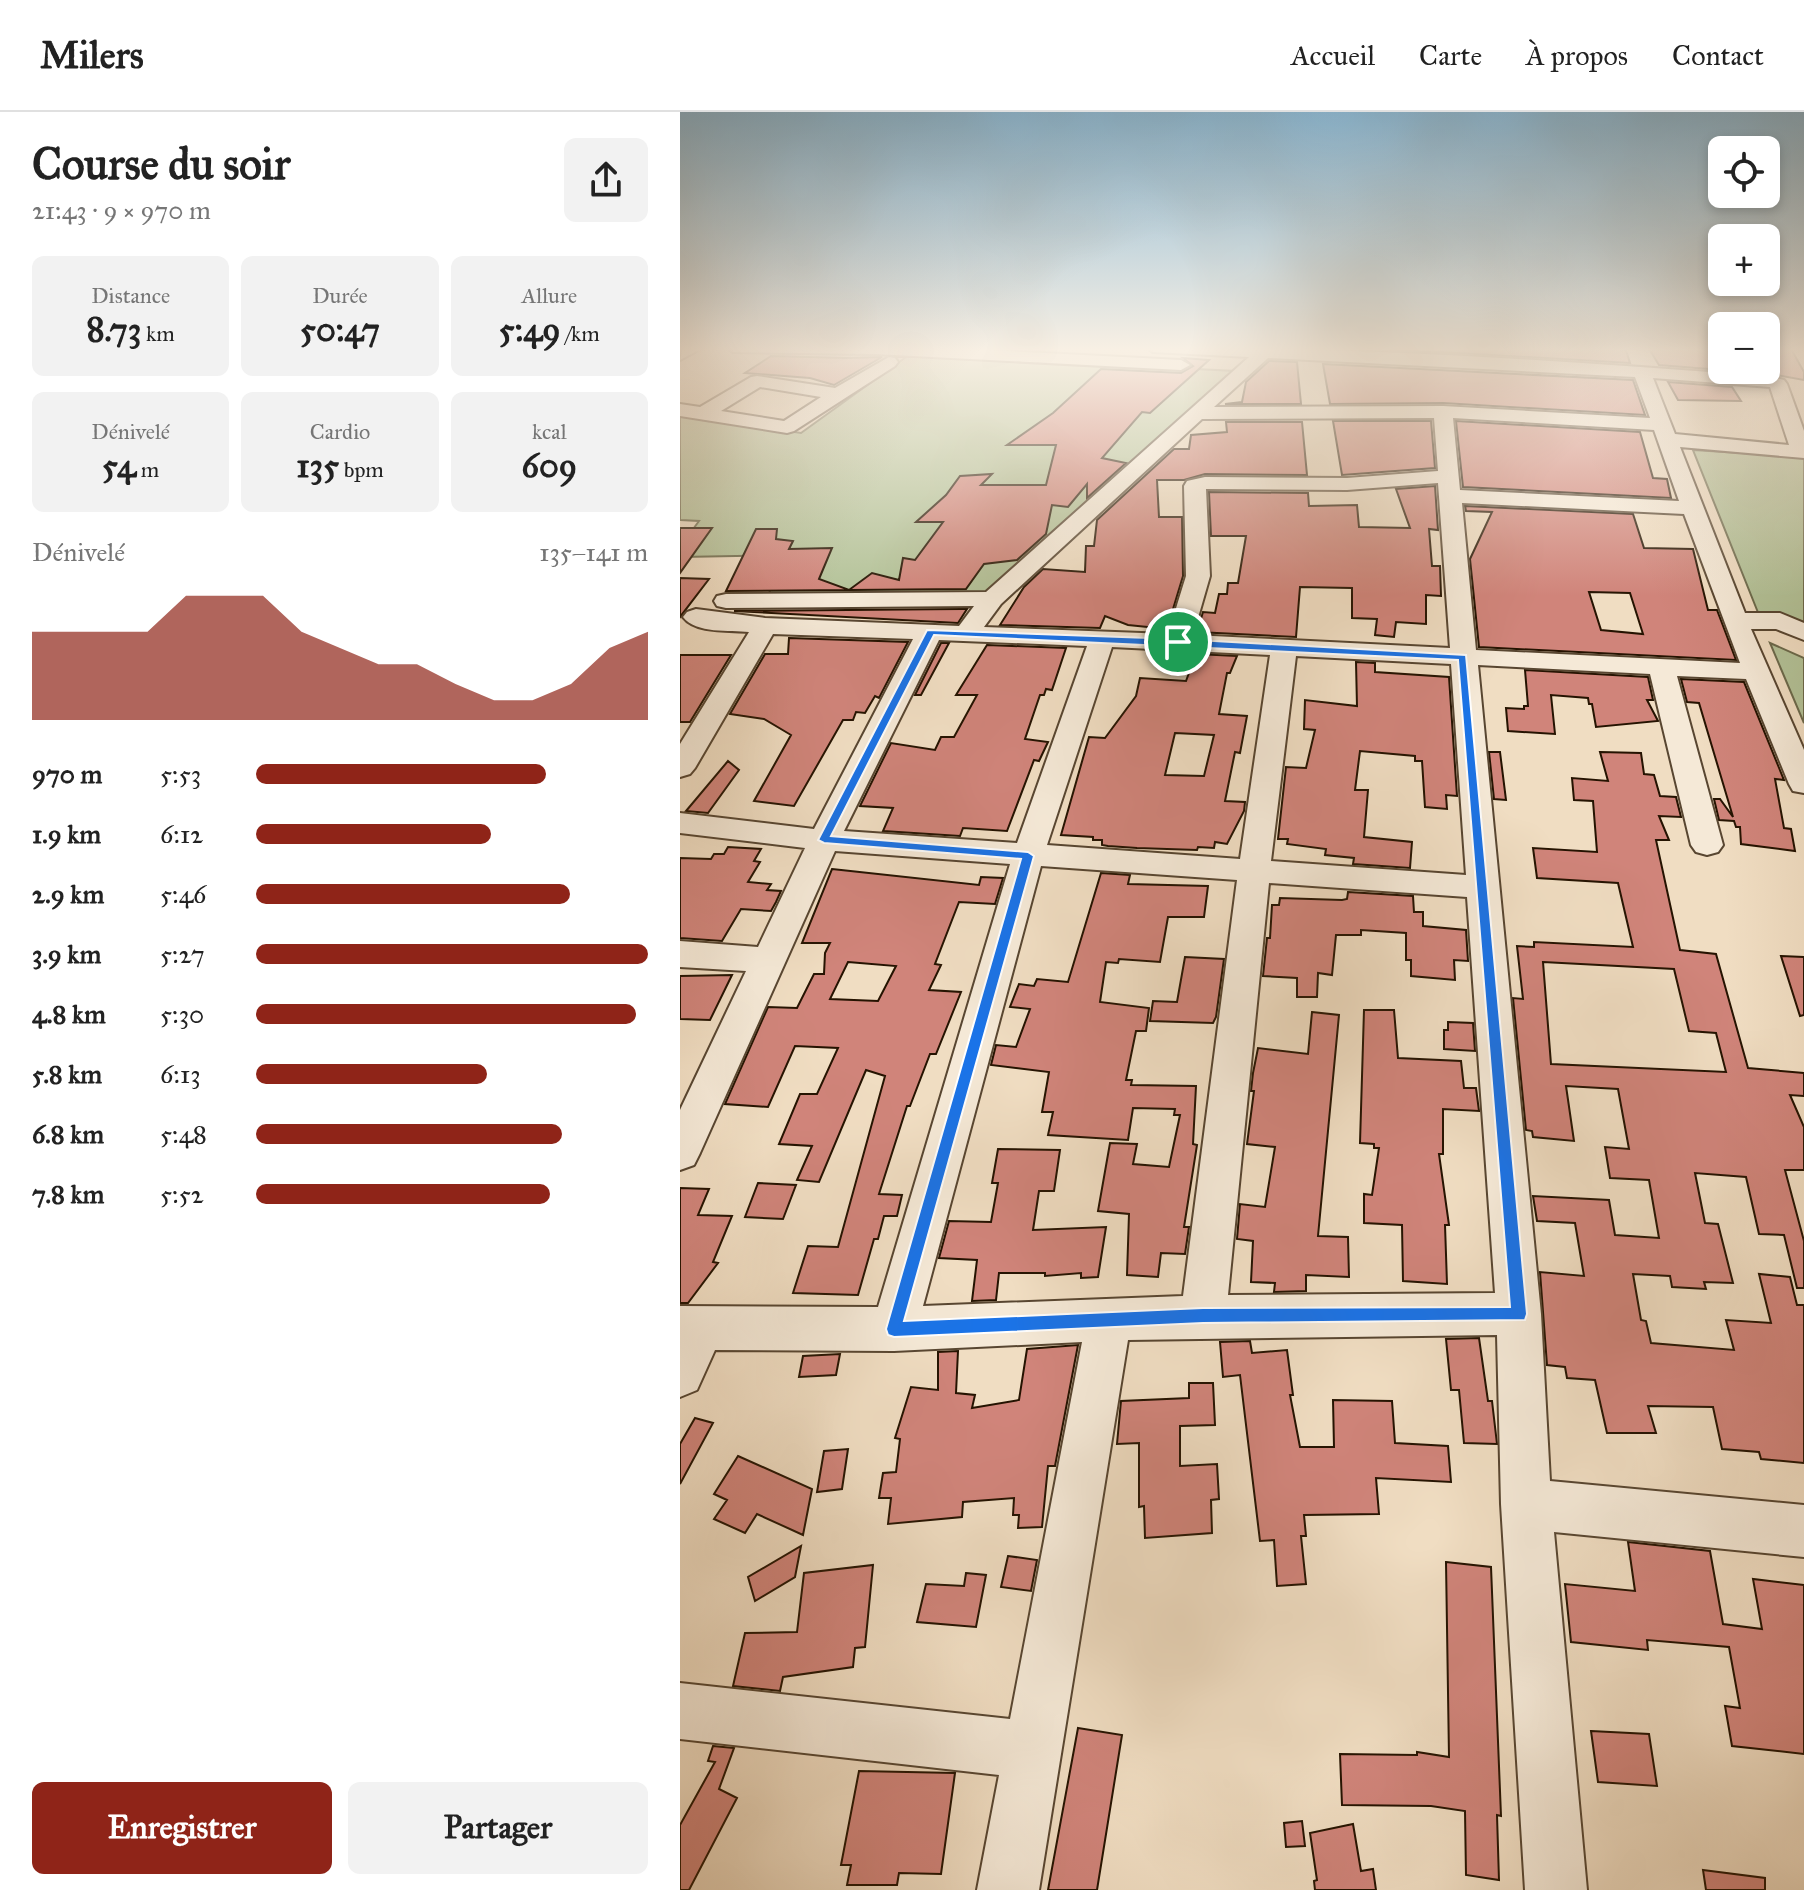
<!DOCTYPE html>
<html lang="fr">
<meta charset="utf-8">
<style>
body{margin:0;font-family:"IM FELL Great Primer",serif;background:#f2f2f2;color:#222;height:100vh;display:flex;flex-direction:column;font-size:30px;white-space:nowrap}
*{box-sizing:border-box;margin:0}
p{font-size:26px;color:#767676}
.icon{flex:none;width:44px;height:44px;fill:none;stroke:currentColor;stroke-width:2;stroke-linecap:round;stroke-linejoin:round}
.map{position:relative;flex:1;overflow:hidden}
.drawer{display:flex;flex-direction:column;background:#fff;width:680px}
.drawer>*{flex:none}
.controls{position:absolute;left:1028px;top:24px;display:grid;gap:16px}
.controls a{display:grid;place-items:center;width:72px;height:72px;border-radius:12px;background:#fff;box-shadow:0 4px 12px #0003;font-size:40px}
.pin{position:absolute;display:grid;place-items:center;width:68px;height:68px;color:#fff;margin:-34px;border:4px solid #fff;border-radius:50%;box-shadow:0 2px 8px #0007}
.round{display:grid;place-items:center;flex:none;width:84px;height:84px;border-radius:12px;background:#f2f2f2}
.summary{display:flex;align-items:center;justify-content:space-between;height:136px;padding:0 32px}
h1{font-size:44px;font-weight:700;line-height:60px}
.metrics{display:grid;grid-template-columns:repeat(3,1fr);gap:12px;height:136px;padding:8px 32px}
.metrics div{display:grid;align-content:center;border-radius:12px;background:#f2f2f2;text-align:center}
.metrics b{font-size:34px;font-weight:700}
.metrics small{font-size:22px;font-weight:400}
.metrics p{font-size:22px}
.chart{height:224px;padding:16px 32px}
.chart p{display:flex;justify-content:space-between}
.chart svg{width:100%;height:144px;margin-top:8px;fill:#8f2418;opacity:.7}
.button{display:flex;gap:16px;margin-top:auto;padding:16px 32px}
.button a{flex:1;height:92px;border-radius:12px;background:#8f2418;color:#fff;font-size:32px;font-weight:700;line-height:92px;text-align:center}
.button a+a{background:#f2f2f2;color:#222}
ul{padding:0 32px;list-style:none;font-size:26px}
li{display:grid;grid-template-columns:128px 96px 1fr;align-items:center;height:60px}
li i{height:20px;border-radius:10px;background:#8f2418}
header{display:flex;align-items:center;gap:48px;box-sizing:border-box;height:112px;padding:0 40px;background:#fff;border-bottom:2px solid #e0e0e0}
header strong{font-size:38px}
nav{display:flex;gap:44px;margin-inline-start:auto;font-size:28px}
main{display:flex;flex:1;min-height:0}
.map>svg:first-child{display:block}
.green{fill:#b3c298;stroke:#6c6a4c;stroke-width:2}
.building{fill:#d0847a;stroke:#251301;stroke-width:2;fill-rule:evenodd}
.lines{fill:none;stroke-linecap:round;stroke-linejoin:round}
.minor-casing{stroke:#584631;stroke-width:4}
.minor{fill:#f5e9d7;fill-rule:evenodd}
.route{fill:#1a73e8;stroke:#fff;stroke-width:2;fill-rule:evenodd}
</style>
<header>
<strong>Milers</strong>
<nav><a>Accueil</a><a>Carte</a><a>À propos</a><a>Contact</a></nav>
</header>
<main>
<section class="drawer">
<div class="summary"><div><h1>Course du soir</h1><p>21:43 · 9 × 970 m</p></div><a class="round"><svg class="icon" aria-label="share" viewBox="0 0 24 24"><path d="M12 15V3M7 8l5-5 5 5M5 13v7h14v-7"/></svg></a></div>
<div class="metrics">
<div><p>Distance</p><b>8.73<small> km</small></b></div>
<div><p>Durée</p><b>50:47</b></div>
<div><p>Allure</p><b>5:49<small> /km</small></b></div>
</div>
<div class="metrics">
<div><p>Dénivelé</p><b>54<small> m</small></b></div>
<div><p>Cardio</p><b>135<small> bpm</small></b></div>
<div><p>kcal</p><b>609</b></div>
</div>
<div class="chart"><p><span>Dénivelé</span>135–141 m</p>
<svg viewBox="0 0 160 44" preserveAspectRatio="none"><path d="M0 44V17L10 17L20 17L30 17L40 6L50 6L60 6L70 17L80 22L90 27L100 27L110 33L120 38L130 38L140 33L150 22L160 17V44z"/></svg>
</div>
<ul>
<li><b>970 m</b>5:53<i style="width:74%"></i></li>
<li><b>1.9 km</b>6:12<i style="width:60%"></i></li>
<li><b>2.9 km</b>5:46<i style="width:80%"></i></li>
<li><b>3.9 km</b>5:27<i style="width:100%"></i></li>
<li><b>4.8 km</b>5:30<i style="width:97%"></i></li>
<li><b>5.8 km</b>6:13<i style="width:59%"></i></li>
<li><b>6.8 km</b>5:48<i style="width:78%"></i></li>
<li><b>7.8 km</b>5:52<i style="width:75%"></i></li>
</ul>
<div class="button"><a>Enregistrer</a><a>Partager</a></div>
</section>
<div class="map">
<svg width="1124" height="1778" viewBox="0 0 1124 1778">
<rect width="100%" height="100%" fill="#f0ddc2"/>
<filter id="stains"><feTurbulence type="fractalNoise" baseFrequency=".0025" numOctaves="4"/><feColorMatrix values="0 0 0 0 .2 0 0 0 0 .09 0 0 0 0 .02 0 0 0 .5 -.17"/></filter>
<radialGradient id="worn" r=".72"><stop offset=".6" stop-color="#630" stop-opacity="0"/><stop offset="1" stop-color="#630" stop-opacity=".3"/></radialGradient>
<path class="green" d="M 229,243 L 555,259 L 307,483 L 87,485 L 108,443 L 0,445 L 0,435 L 19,409 L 0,408 L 0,303 L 121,321 Z
M 1013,338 L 1124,345 L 1124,512 L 1079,503 Z
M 1090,531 L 1124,546 L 1124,611 Z"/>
<path class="building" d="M 640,235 L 945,235 L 950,251 L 779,241 Z
M 968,235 L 1042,235 L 1042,258 L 1086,258 L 1086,235 L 1110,235 L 1124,260 L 1124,268 L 1091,262 L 979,253 Z
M 91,244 L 167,246 L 202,245 L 154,273 L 130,266 L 65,261 Z
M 503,246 L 529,248 L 470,301 L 462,300 L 422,346 L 446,351 L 407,386 L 407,372 L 388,395 L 372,393 L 366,422 L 337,448 L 304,452 L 286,477 L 46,479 L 76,417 L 97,417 L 96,427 L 113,429 L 109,437 L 152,436 L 139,467 L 169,478 L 192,461 L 219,468 L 223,446 L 235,448 L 263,410 L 236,410 L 266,383 L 280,364 L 312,362 L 301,373 L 366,373 L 376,333 L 327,333 L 373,301 L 421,257 L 501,261 L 513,254 Z
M 589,249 L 617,250 L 621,292 L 545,292 L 562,290 L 566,270 Z
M 643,252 L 953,268 L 965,303 L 763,291 L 650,292 Z
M 988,270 L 1052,275 L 1061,289 L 998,288 Z
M 653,309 L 751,309 L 755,356 L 662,363 Z
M 776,309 L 960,320 L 973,366 L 987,367 L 991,386 L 783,375 Z
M 546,310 L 622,310 L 627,363 L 525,362 L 504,368 L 477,368 L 479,405 L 502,405 L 503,464 L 487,517 L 448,513 L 425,504 L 420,516 L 320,513 L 344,475 L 363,457 L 405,460 L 406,434 L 414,434 L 417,408 L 494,337 L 509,337 L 511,323 L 547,320 Z
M 755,374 L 758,418 L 749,417 L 752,454 L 760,454 L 761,484 L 746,483 L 746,512 L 716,510 L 714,525 L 695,523 L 697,507 L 672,506 L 672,476 L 620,475 L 616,525 L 517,520 L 523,500 L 535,501 L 539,482 L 547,482 L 548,471 L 558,471 L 566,424 L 531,424 L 529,380 L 628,381 L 629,394 L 677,393 L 679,415 L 730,416 L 716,377 Z
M 785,394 L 953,402 L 964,436 L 1013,437 L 1028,498 L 1037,498 L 1056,548 L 799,535 L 790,447 L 812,400 L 786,399 ZM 909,480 L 950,481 L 963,522 L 921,518 Z
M 0,416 L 32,416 L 0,461 Z
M 0,466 L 29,467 L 0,505 Z
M 282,497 L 287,497 L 278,511 L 54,499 Z
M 109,526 L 228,530 L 199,586 L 195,584 L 185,601 L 176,600 L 173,608 L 163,608 L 114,694 L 74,689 L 111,623 L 84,607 L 50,602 L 85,542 L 108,542 Z
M 261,531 L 269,531 L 241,583 L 235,583 Z
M 307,533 L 386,536 L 372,578 L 366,577 L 364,583 L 360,583 L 345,627 L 368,630 L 359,649 L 354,648 L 327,719 L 283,716 L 280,724 L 203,719 L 213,696 L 180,694 L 211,631 L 255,638 L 261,625 L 274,625 L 297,583 L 276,583 Z
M 516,542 L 557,544 L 550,561 L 547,561 L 539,602 L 567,604 L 560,641 L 555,640 L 545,689 L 565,690 L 564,699 L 547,732 L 535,730 L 534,736 L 518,735 L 517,738 L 457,736 L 428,734 L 422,733 L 422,728 L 413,728 L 413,725 L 381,723 L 409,625 L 425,626 L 456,584 L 460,566 L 506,569 ZM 495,621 L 534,623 L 524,664 L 485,663 Z
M 0,543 L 51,543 L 10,610 L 0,610 Z
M 676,550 L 695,551 L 695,560 L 769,565 L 777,684 L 766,683 L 767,697 L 745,695 L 742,649 L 735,649 L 735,644 L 680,639 L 675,678 L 688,678 L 684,725 L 732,730 L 730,756 L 673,752 L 674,746 L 645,743 L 646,737 L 607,732 L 608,727 L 598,727 L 606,655 L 626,656 L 635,618 L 624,617 L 625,588 L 677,594 Z
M 845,558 L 968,565 L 973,588 L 967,588 L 978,609 L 916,615 L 912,592 L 909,592 L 908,586 L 871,583 L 875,622 L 828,619 L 826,596 L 844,597 L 844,594 L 848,594 Z
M 1001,567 L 1064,570 L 1104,668 L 1095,667 L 1104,716 L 1111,717 L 1115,739 L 1061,732 L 1060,715 L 1056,715 L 1054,709 L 1039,708 L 1034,687 L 1040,687 L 1053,705 L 1019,591 L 1007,590 Z
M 809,640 L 820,640 L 826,688 L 814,687 Z
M 920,640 L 961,641 L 964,662 L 974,663 L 980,684 L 996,685 L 1001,705 L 979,704 L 989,728 L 976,728 L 1000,838 L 1036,842 L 1068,956 L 1124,961 L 1124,984 L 1110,983 L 1124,1015 L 1124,1058 L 1105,1058 L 1124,1129 L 1124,1176 L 1117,1176 L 1104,1123 L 1079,1122 L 1066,1065 L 1015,1061 L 1025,1111 L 1038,1112 L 1053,1171 L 1024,1170 L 1026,1177 L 992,1175 L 990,1164 L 953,1162 L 961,1208 L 966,1209 L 971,1231 L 1054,1238 L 1046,1208 L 1091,1211 L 1079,1162 L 1110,1165 L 1117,1193 L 1124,1193 L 1124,1351 L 1081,1347 L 1079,1340 L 1042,1337 L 1033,1295 L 968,1294 L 976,1321 L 927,1321 L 915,1268 L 887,1266 L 885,1255 L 867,1253 L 860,1160 L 904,1164 L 895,1111 L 857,1109 L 853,1084 L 929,1088 L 935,1123 L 979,1126 L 969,1068 L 930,1066 L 925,1035 L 949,1037 L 938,977 L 886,974 L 894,1029 L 853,1025 L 852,1019 L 846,1018 L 833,886 L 843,887 L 837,834 L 854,835 L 854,830 L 953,835 L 938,771 L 857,766 L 853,736 L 917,740 L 913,689 L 894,688 L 892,666 L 928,669 ZM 863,850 L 994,857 L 1009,919 L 1036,921 L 1046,960 L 871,952 Z
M 48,649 L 59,658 L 28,701 L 6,699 Z
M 48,735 L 81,737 L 74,749 L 80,750 L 68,770 L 91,772 L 87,778 L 101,779 L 96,790 L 91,799 L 61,797 L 42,829 L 0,826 L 0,746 L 31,747 L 34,742 L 44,742 Z
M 152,757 L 299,773 L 301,765 L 323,766 L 315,792 L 279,790 L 255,852 L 261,853 L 249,878 L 281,880 L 256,942 L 250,942 L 230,994 L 227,994 L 199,1082 L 222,1083 L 217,1104 L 204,1104 L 198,1127 L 194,1127 L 178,1183 L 113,1181 L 128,1134 L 158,1135 L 205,964 L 186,958 L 139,1070 L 117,1068 L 132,1034 L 99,1032 L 120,982 L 137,982 L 158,936 L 115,934 L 88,995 L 45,992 L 88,895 L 117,896 L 134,862 L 144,862 L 145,841 L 150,831 L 122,831 ZM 168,850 L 216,854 L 198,889 L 150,887 Z
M 421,761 L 450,763 L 448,772 L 528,774 L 524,805 L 488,805 L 480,850 L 439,847 L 438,851 L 426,850 L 420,890 L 469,896 L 466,919 L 456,919 L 446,968 L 452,968 L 451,973 L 516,974 L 513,1032 L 517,1033 L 504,1115 L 509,1115 L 505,1142 L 481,1141 L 478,1165 L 447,1163 L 449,1102 L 418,1099 L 430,1031 L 457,1032 L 453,1052 L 489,1055 L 500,1003 L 494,1003 L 495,997 L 453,996 L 448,1028 L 368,1023 L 373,1000 L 362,1000 L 369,960 L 311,953 L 316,933 L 336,935 L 350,897 L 330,895 L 339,872 L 354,874 L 357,867 L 388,870 Z
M 668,780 L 733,784 L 734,800 L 743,800 L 743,814 L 786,818 L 788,849 L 774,848 L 775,868 L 731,864 L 731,848 L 726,848 L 726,821 L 681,818 L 681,823 L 656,823 L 652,863 L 638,861 L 637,885 L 617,885 L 617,866 L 583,864 L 587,826 L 590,826 L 592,793 L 599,793 L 600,786 L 662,788 L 667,787 Z
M 1101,844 L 1124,845 L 1124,903 L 1120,904 Z
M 505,845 L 544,847 L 536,905 L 533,911 L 470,909 L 473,889 L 497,890 Z
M 52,863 L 30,908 L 0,907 L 0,864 Z
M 684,898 L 714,898 L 718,946 L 781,949 L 784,976 L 796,976 L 799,999 L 763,997 L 763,1042 L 759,1042 L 769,1113 L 765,1113 L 767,1172 L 723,1169 L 722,1113 L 684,1111 L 684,1082 L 692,1083 L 699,1036 L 694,1036 L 694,1032 L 680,1031 Z
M 632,900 L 659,903 L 638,1124 L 668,1125 L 669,1165 L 626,1163 L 626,1179 L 594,1180 L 595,1171 L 571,1170 L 573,1129 L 557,1127 L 560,1092 L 585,1095 L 595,1035 L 567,1032 L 574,979 L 571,979 L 573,961 L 578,936 L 628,942 Z
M 768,910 L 793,911 L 795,939 L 764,937 L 764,918 L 768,918 Z
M 318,1037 L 380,1038 L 374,1079 L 359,1079 L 353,1118 L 426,1115 L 418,1165 L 401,1166 L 401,1161 L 365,1164 L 365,1161 L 319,1161 L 316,1188 L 292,1189 L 297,1148 L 259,1146 L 269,1109 L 311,1110 L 318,1071 L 312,1071 Z
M 78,1071 L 116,1073 L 103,1107 L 65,1105 Z
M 0,1076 L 29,1077 L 18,1103 L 52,1104 L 33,1150 L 38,1151 L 8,1191 L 0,1191 Z
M 799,1226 L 808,1289 L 812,1289 L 817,1332 L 784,1331 L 779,1278 L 771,1278 L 766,1227 Z
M 570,1229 L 572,1241 L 607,1238 L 613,1283 L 610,1283 L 620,1335 L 654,1335 L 653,1288 L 712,1289 L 715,1331 L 768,1334 L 771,1370 L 696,1366 L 699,1402 L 624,1403 L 626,1424 L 621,1424 L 626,1472 L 597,1474 L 594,1428 L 580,1429 L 560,1263 L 543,1265 L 540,1230 Z
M 398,1233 L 375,1354 L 368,1354 L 362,1415 L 338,1416 L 339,1403 L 333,1403 L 334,1386 L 283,1390 L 282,1405 L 208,1412 L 211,1386 L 199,1386 L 203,1361 L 216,1360 L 220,1327 L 215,1326 L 231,1275 L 258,1278 L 258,1240 L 278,1239 L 276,1281 L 295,1283 L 292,1296 L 339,1288 L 347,1237 Z
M 160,1242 L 156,1263 L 119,1265 L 123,1244 Z
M 509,1271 L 533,1271 L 535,1313 L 500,1314 L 500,1354 L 537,1352 L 539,1387 L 531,1388 L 532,1421 L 465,1426 L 464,1394 L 459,1395 L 459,1331 L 437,1332 L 441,1289 L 509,1286 Z
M 15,1306 L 33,1311 L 0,1372 L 0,1332 Z
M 168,1337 L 162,1377 L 137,1380 L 144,1339 Z
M 58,1344 L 132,1377 L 123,1423 L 77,1402 L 65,1421 L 34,1407 L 47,1388 L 34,1382 Z
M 948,1430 L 1030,1439 L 1043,1512 L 1082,1517 L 1073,1467 L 1124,1473 L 1124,1642 L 1052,1634 L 1045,1594 L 1060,1596 L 1049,1535 L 967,1528 L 968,1538 L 891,1530 L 885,1472 L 955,1479 Z
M 121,1434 L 115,1465 L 75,1489 L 68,1465 Z
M 328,1444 L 357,1448 L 351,1479 L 321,1475 Z
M 766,1450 L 811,1455 L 821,1704 L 817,1703 L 819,1768 L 786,1763 L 785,1699 L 751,1694 L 662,1693 L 660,1642 L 737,1643 L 737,1640 L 769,1645 Z
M 193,1453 L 185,1535 L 175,1536 L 173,1555 L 103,1565 L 100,1579 L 53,1574 L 65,1521 L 117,1520 L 124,1461 Z
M 286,1461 L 306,1463 L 296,1515 L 237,1510 L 246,1472 L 284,1474 Z
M 398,1616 L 442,1623 L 417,1778 L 368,1778 Z
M 911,1619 L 969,1622 L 977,1674 L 918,1670 Z
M 33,1634 L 54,1636 L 39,1677 L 57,1686 L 9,1778 L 0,1778 L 0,1713 L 35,1650 L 28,1649 Z
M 179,1659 L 275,1661 L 261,1762 L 219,1761 L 217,1773 L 167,1773 L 171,1753 L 161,1753 Z
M 622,1709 L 625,1734 L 606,1735 L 604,1711 Z
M 673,1712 L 681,1759 L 693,1757 L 696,1778 L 635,1778 L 634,1769 L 637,1768 L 630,1721 Z
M 1023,1758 L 1085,1766 L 1085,1778 L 1026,1778 Z"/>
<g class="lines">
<g class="minor-casing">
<path id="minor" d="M 3,235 L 24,235 L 0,248 Z
M 44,235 L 251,235 L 501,248 L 510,253 L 501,258 L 195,242 L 53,240 Z
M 465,235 C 674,235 883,248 1091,265 L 1104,268 L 1107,272 L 1124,319 L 1124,346 L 1000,335 L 1065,501 L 1100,501 L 1124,511 L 1124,528 L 1096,517 L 1071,517 L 1124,638 L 1124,681 L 1113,679 L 1109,672 L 1066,567 L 997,564 L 1043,733 L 1038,740 L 1027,743 L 1016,740 L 1011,733 L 970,562 L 798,553 L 861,1202 L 870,1369 L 1124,1393 L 1124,1445 L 874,1420 L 907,1778 L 845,1778 L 821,1392 L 817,1223 L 448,1228 L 359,1778 L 297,1778 L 319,1663 L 0,1627 L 0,1571 L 330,1607 L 402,1230 L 214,1239 L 35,1238 L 17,1278 L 0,1285 L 0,1194 L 198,1195 L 330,752 L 155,739 L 20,1041 L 14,1053 L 0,1058 L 0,998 L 66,859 L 0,855 L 0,829 L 78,835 L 125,736 L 0,721 L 0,701 L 134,717 L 233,527 L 93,522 L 15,656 L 10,662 L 0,665 L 0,632 L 69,520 C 50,518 16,522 3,505 L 7,500 L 16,497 L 85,506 L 279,514 L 294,494 L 46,496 L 37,494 L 34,489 L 37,484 L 46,482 L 306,480 L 569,245 L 473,240 ZM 588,246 L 955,265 L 970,306 L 763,294 L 534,295 ZM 973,266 L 1090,275 L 1109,333 L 995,322 ZM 754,306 L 758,359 L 667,366 L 525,365 L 507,369 L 504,374 L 506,464 L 488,522 L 304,515 L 321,492 L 522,307 ZM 773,306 L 974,318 L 999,389 L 780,378 ZM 758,371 L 770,536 L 513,523 L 530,464 L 526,377 L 667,378 ZM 782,391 L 1004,402 L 1060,551 L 796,538 ZM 259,528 L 407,534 L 337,731 L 164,719 ZM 432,535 L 590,543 L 560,747 L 367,733 ZM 616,544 L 771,552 L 786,763 L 591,749 ZM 361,754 L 557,768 L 503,1184 L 243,1194 ZM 589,771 L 787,785 L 815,1181 L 548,1183 Z
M 209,245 L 215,246 L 218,250 L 215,254 L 114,319 L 107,321 L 0,304 L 0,292 L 20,295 L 71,265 L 77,264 L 155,276 ZM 80,275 L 141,285 L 104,309 L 41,299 Z"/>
</g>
<use href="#minor" class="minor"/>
</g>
<linearGradient id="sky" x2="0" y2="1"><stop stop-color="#89b7d4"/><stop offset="0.49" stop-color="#f8f0e4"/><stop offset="1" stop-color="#f8f0e4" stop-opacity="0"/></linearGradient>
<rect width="1124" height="484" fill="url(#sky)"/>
<path class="route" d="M 247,518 L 498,527 L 786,543 L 847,1202 L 845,1208 L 523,1211 L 214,1225 L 208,1223 L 206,1217 L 341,747 L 144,731 L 138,728 ZM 254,523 L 778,548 L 830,1195 L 523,1196 L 224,1209 L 354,744 L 348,740 L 151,724 Z"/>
<rect width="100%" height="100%" filter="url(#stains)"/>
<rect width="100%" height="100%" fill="url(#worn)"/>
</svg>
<div class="controls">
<a><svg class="icon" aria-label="locate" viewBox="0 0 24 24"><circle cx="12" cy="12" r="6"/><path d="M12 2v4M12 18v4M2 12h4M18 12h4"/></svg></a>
<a>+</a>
<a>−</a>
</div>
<div class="pin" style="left:498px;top:530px;background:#1e9e55"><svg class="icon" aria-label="arrive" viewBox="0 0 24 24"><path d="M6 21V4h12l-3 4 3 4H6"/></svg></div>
</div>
</main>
